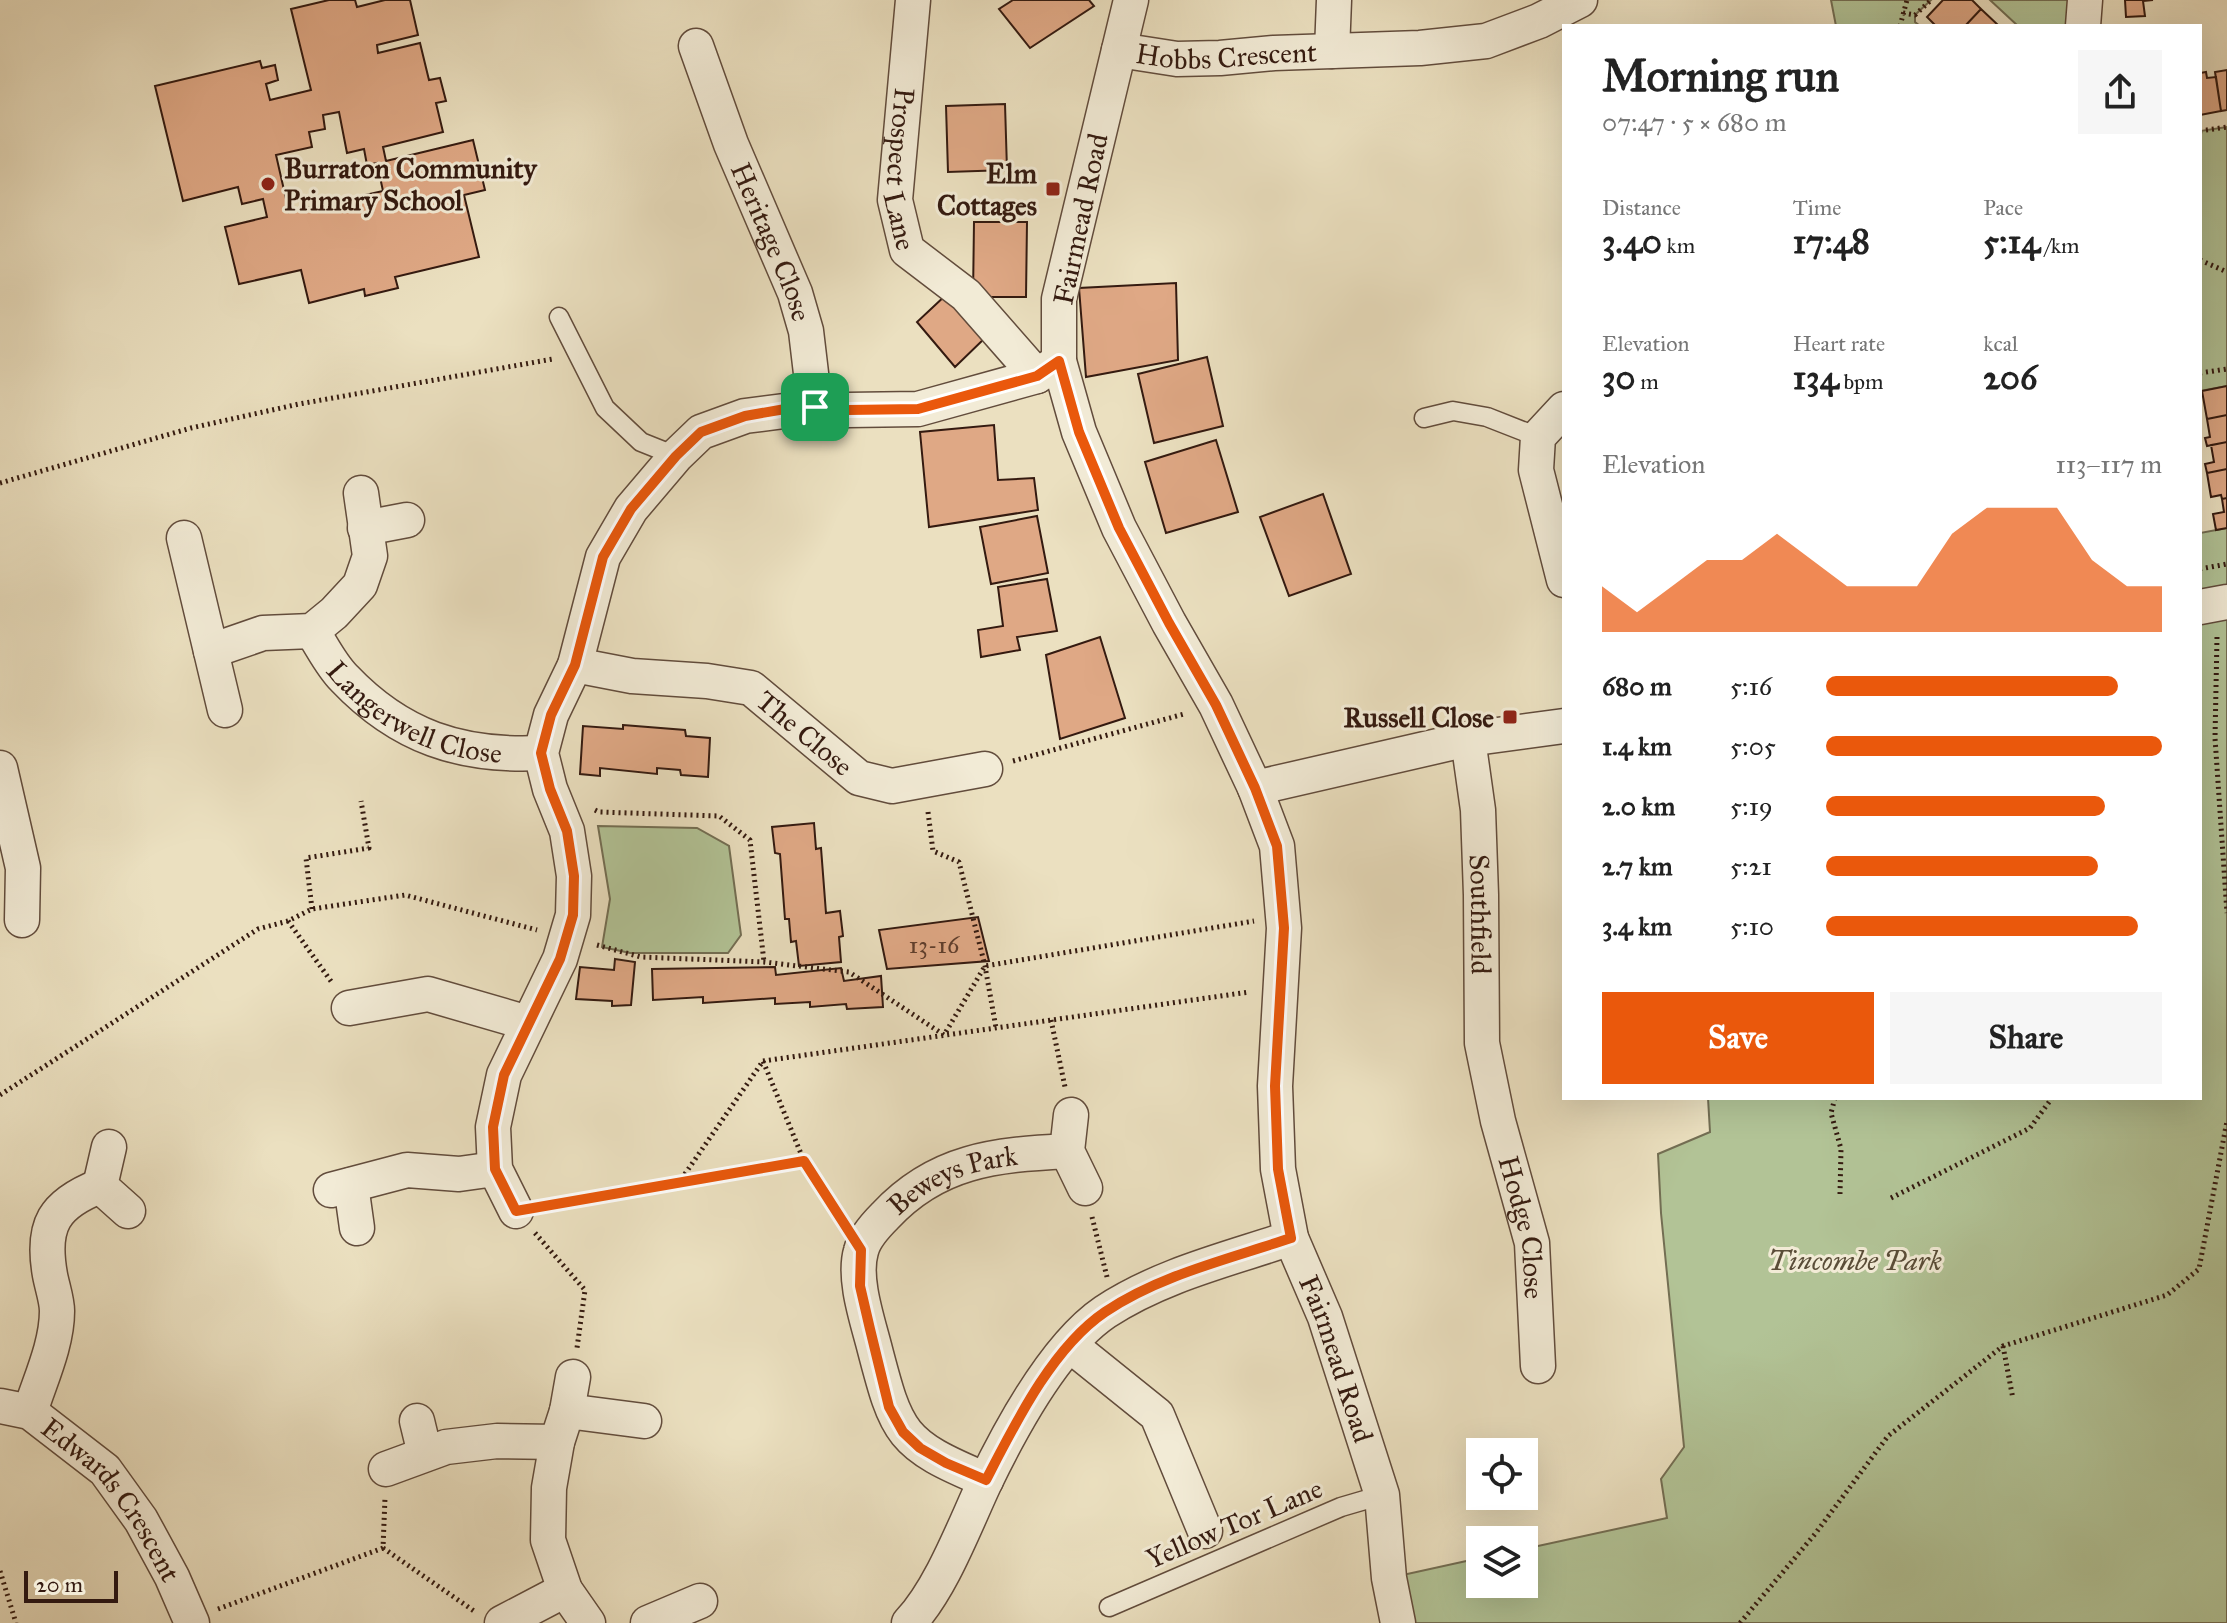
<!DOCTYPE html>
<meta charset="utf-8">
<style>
body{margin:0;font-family:"IM FELL Great Primer",serif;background:#f6f6f6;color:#222;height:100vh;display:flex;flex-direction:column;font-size:30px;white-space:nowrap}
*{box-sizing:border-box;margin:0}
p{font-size:26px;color:#767676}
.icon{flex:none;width:44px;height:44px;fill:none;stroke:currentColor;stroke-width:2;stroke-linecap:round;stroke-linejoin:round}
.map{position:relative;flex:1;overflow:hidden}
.details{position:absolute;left:1562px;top:24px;width:640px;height:1076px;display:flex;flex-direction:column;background:#fff;border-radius:0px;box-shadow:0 8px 32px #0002}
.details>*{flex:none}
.controls{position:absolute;left:1466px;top:1438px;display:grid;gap:16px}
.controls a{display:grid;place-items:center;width:72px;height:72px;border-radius:0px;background:#fff;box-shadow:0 8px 32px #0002;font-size:40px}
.scale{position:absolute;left:24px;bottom:20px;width:94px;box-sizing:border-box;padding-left:8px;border:4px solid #341a10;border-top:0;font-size:22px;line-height:28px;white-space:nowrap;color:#341a10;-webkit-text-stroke:6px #f2ebd6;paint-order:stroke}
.pin{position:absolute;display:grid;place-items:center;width:68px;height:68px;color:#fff;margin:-34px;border-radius:16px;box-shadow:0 4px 12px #0006}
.round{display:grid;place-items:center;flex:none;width:84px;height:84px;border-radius:0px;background:#f6f6f6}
.summary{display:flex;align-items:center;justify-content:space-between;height:136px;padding:0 40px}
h1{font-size:44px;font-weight:700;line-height:60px}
.metrics{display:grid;grid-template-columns:repeat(3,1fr);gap:12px;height:136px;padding:8px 40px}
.metrics div{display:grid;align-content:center}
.metrics b{font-size:34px;font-weight:700}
.metrics small{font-size:22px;font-weight:400}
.metrics p{font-size:22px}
.chart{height:224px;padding:16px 40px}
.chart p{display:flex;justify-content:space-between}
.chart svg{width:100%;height:144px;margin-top:8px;fill:#ea580c;opacity:.7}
.cta{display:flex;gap:16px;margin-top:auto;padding:16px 40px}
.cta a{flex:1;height:92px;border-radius:0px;background:#ea580c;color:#fff;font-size:32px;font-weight:700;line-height:92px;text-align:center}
.cta a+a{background:#f6f6f6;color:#222}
ul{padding:0 40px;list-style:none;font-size:26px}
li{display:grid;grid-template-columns:128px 96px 1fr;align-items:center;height:60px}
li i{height:20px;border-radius:10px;background:#ea580c}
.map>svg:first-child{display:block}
.green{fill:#b2c396;stroke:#736e53;stroke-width:2}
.building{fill:#dfa885;stroke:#341a10;stroke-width:2;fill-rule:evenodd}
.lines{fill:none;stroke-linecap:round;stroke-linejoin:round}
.lane-casing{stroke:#624c3c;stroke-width:21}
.street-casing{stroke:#624c3c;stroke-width:37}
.path{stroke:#341a10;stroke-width:5;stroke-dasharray:2 4;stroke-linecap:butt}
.lane{stroke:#f2ebd6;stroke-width:18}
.street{stroke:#f2ebd6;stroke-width:34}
.route-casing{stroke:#fff;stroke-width:16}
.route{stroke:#ea580c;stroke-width:10}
.poi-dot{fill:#8f2418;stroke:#f2ebd6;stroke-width:3}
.labels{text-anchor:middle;stroke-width:6;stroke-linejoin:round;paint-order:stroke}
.number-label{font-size:24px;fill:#5f3e2d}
.street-label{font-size:28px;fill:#341a10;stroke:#f2ebd6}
.poi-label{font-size:28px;font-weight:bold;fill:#341a10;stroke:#f2ebd6;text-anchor:end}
.park-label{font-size:28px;font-style:italic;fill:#5a4d38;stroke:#f2ebd6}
</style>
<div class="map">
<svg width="2227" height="1623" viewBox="0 0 2227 1623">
<rect width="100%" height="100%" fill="#ebe0c0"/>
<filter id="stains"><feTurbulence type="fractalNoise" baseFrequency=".0025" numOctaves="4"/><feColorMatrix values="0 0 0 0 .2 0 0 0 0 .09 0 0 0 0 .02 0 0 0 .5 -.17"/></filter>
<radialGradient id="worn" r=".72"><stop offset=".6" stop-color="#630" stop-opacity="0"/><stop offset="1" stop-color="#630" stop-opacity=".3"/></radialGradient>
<path class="green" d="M 1831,0 L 1931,0 L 1915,15 L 1915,22 L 1920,26 L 1836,26 Z
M 1990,0 L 2085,0 L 2083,26 L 2018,26 Z
M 2227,127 L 2227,386 L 2200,391 L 2200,131 Z
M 2227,528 L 2227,1623 L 1400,1623 L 1389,1578 L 1480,1558 L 1480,1584 L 1524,1584 L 1524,1549 L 1667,1518 L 1661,1479 L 1684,1447 L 1661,1213 L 1658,1154 L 1710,1132 L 1708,1098 L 2200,1098 L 2200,533 Z
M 598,826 L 697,828 L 729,846 L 741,935 L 728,953 L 630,953 L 602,947 L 610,899 Z"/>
<path class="building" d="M 329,0 L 355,0 L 357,7 L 385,0 L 410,0 L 418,35 L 377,45 L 378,53 L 420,43 L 429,80 L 440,78 L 446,101 L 436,103 L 443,132 L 383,147 L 386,161 L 473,140 L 485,190 L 464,195 L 479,257 L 395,277 L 398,288 L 365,296 L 364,289 L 309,303 L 301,270 L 239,284 L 225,227 L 267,217 L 263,199 L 242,204 L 238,187 L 183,201 L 155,86 L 260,61 L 262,68 L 275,65 L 278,80 L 266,84 L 270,100 L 311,90 L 291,9 ZM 339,112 L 347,153 L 364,149 L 367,165 L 377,163 L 383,191 L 289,212 L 276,155 L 312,147 L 309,132 L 325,129 L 323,115 Z
M 1013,0 L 1089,0 L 1094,6 L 1030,48 L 999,9 Z
M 1943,0 L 1972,0 L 1981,9 L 1965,26 L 1936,26 L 1927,17 Z
M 2125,0 L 2153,0 L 2143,1 L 2145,16 L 2126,17 Z
M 1981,9 L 1999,26 L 1965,26 Z
M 2227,70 L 2227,110 L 2221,111 L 2215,72 Z
M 2206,72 L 2207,78 L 2216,77 L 2221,111 L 2200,115 L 2200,73 Z
M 1005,104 L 1007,170 L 948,172 L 946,106 Z
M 974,222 L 1027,222 L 1026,297 L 973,297 Z
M 1176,283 L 1178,360 L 1086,377 L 1079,288 Z
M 947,294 L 987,336 L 955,367 L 917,322 Z
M 1207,357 L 1223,426 L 1154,443 L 1138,374 Z
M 2227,386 L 2227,415 L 2207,419 L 2202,391 Z
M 2227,415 L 2227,442 L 2207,446 L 2205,438 L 2210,437 L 2207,419 Z
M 994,425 L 998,480 L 1034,478 L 1038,510 L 929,527 L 920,432 Z
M 1216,440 L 1238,512 L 1166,533 L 1145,462 Z
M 2227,442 L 2227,469 L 2207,473 L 2205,464 L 2214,462 L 2211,445 Z
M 2227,469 L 2227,498 L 2222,499 L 2221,495 L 2211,497 L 2207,473 Z
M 1323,494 L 1351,574 L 1289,596 L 1260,517 Z
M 2227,498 L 2227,528 L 2216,530 L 2213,514 L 2224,512 L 2222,499 Z
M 1037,516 L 1048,573 L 991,584 L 980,527 Z
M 1047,579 L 1057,631 L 1017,637 L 1020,650 L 981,657 L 978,630 L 1003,626 L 998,587 Z
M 1100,637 L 1125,718 L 1060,739 L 1046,655 Z
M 623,725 L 685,730 L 686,736 L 710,738 L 708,777 L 681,775 L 680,770 L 657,768 L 657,774 L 600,768 L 600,776 L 580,774 L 583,726 L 623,729 Z
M 814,823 L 816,849 L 821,848 L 826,913 L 840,911 L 843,936 L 839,937 L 841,962 L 799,966 L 796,941 L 791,942 L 789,919 L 785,919 L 780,854 L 775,853 L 772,827 Z
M 978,917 L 989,961 L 887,969 L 879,930 Z
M 615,959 L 635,962 L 631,1005 L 612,1006 L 612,1001 L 576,999 L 580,967 L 614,970 Z
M 775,967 L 776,975 L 841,968 L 844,981 L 881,976 L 883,1007 L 847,1009 L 846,1004 L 810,1007 L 810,1002 L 775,1004 L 775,998 L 703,1003 L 703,997 L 653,1000 L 652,969 Z"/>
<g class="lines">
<g class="lane-casing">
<path id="lane" d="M 559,317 L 605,408 L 641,442 L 676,456
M 1424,418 L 1453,411 L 1487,417 L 1538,437
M 1109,1607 L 1341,1507 L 1382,1495"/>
</g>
<g class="street-casing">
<g id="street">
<path id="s1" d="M 913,0 L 895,200 L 907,250 L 966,295 L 1037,376"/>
<path id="s2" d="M 1131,0 L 1059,299 L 1059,361 L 1079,432 L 1119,528 L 1169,623 L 1216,705 L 1255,788 L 1277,846 L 1284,928 L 1275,1086 L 1278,1169 L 1291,1238 L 1325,1317 L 1382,1495 L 1389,1578 L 1398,1623"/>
<path d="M 2083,26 L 2085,0"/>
<path id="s3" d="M 696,46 L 731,144 L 795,293 L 806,331 L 815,407"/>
<path id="s4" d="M 1119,50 L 1177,59 L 1220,58 L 1274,53 L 1420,48 L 1486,41 L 1539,21 L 1580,0"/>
<path d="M 1332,51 L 1334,0"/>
<path d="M 1564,409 L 1538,437 L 1536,470 L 1564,580"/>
<path d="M 365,528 L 407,520"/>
<path d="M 184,538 L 225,710"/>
<path d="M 2200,607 L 2227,602"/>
<path id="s5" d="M 312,631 C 322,646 331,665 344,678 C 400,737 461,757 541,753"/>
<path d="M 211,651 L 263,633 L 312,631 L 334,613 L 360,585 L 370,556 L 361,493"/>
<path id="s6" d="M 575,665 L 632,676 L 707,681 L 751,688 L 859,778 L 892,786 L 985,769"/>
<path id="s7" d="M 1468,739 L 1478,810 L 1481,895 L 1482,1043 L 1498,1121 L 1532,1243 L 1538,1366"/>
<path d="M 0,768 L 23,868 L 22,920"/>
<path d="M 1255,788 L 1468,739 L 1564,726"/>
<path d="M 349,1008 L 428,994 L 528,1023"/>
<path d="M 1071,1115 L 1067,1151 L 1085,1188"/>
<path d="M 109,1147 L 100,1186 L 128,1211"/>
<path d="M 351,1185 L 357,1228"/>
<path d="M 331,1190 L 407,1170 L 459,1174 L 495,1169"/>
<path d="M 516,1211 L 495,1169 L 493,1127 L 504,1075 L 560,959 L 573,915 L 574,876 L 567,831 L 550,789 L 541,753 L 551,715 L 575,665 L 603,557 L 631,509 L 676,456 L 701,432 L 745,416 L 815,407 L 848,410 L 918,409 L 1037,376 L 1059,361"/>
<path d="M 1070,1345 L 1157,1415 L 1205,1531"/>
<path id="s8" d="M 0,1406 L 30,1412 L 105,1470 L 141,1520 L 172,1577 L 192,1623"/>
<path d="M 567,1411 L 573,1377"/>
<path d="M 30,1412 C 40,1380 57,1345 57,1311 C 57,1300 52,1286 50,1275 C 41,1225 54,1204 100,1186"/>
<path d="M 417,1421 L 425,1454"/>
<path d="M 386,1469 L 446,1447 L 497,1441 L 557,1442"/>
<path id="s9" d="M 986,1480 C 900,1444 897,1435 874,1346 C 867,1319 853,1278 861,1251 C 864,1238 876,1225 885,1216 C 937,1160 995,1155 1067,1151"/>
<path d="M 502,1623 L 565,1590"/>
<path d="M 588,1623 L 565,1590 L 548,1540 L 549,1488 L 557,1442 L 567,1411 L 644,1421"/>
<path d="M 648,1623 L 700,1601"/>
<path d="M 909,1623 C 941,1589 964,1527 984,1484 C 1010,1430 1055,1346 1105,1312 C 1161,1275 1229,1259 1291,1238"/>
</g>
</g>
<path class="path" d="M 1903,13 L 1915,15 L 1931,0
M 1900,26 L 1907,0
M 2200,131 L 2227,127
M 2200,260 L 2227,272
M 2200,373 L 2227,369
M 0,483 L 191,428 L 299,404 L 553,359
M 2200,569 L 2227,564
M 2217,637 L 2215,738 L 2227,913
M 1013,761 L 1184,714
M 595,810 L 599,812 L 719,816 L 750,840 L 764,962
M 928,812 L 933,851 L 959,862 L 985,966 L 996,1028
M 312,909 L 306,858 L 369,848 L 361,801
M 288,921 L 333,984
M 597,945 L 641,957 L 764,962 L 849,972 L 944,1035 L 985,966 L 1254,921
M 1051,1020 L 1065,1087
M 763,1061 L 1249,992
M 0,1095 L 258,929 L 288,921 L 312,909 L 405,895 L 537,930
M 1835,1098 L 1831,1113 L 1841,1149 L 1840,1194
M 678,1184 L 763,1061 L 804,1161
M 1891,1198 L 2030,1128 L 2052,1098
M 546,1206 L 804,1161 L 841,1219
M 1092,1217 L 1107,1277
M 535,1233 L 585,1290 L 577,1348
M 2003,1346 L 2013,1399
M 383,1548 L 474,1611
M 0,1571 L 16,1623
M 218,1609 L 383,1548 L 385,1498
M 1740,1623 L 1815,1534 L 1888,1436 L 2003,1346 L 2167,1295 L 2199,1269 L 2227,1121"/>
<use href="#lane" class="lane"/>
<use href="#street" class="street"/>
</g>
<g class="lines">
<g class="route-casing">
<path id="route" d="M 1059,361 L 1079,432 L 1119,528 L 1169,623 L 1216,705 L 1255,788 L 1277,846 L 1284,928 L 1275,1086 L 1278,1169 L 1291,1238 C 1229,1259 1160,1275 1105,1312 C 1052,1348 1015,1424 986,1480 L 946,1463 L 920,1448 L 903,1432 L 889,1407 L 870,1329 L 860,1286 L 861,1250 L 804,1161 L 516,1211 L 495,1169 L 493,1127 L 504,1075 L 560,959 L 573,915 L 574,876 L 567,831 L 550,789 L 541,753 L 551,715 L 575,665 L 603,557 L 631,509 L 676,456 L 701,432 L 745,416 L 791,408 L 815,407 L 848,410 L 918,409 L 1037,376 Z"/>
</g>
<use href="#route" class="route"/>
</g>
<g class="poi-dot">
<circle cx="268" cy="184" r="8"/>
<rect x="1045" y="181" width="16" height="16" rx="4"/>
<rect x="1502" y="709" width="16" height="16" rx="4"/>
</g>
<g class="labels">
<g class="number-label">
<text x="934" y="953">13-16</text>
</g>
<g class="street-label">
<text dy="10" stroke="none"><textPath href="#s4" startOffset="108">Hobbs Crescent</textPath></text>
<text dy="10" stroke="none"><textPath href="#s1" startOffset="170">Prospect Lane</textPath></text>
<text transform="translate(1080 219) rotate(-78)" y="10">Fairmead Road</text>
<text dy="10" stroke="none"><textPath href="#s3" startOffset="210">Heritage Close</textPath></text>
<text dy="10" stroke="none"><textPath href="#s5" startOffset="138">Langerwell Close</textPath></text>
<text dy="10" stroke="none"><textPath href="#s6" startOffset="248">The Close</textPath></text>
<text dy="10" stroke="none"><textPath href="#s7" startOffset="176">Southfield</textPath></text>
<text dy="10" stroke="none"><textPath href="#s9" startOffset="406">Beweys Park</textPath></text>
<text dy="10" stroke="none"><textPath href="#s7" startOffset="494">Hodge Close</textPath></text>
<text dy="10" stroke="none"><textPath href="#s2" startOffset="1426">Fairmead Road</textPath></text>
<text dy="10" stroke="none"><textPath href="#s8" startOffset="152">Edwards Crescent</textPath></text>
<text transform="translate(1234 1523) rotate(-23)" y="10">Yellow Tor Lane</text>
</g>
<g class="poi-label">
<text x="284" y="178" text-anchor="start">Burraton Community<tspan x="284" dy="32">Primary School</tspan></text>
<text x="1037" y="183">Elm<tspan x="1037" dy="32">Cottages</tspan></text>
<text x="1494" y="727">Russell Close</text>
</g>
<g class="park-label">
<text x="1855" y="1270">Tincombe Park</text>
</g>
</g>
<rect width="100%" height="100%" filter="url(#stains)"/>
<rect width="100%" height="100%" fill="url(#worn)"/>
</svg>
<div class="controls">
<a><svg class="icon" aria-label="locate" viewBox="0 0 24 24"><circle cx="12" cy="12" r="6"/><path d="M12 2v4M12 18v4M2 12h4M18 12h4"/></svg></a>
<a><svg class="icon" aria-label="layers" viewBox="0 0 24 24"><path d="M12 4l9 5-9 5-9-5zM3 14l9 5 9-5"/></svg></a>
</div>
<div class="scale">20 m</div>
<div class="pin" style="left:815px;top:407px;background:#1e9e55"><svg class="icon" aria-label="arrive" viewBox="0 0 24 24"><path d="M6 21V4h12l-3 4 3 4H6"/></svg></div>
<section class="details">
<div class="summary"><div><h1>Morning run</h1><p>07:47 · 5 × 680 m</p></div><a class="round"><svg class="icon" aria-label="share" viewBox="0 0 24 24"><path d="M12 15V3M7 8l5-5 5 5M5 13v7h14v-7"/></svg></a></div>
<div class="metrics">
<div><p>Distance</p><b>3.40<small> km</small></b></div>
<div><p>Time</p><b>17:48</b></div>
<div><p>Pace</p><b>5:14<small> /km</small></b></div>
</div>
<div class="metrics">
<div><p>Elevation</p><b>30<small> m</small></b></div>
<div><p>Heart rate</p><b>134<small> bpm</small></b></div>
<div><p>kcal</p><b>206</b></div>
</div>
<div class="chart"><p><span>Elevation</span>113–117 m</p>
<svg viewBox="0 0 160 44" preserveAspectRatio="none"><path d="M0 44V30L10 38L20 30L30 22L40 22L50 14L60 22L70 30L80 30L90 30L100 14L110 6L120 6L130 6L140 22L150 30L160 30V44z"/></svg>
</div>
<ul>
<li><b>680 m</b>5:16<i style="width:87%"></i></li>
<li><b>1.4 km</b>5:05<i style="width:100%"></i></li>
<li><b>2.0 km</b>5:19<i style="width:83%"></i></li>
<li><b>2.7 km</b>5:21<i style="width:81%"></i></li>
<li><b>3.4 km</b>5:10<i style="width:93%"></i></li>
</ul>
<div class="cta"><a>Save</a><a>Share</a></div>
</section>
</div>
